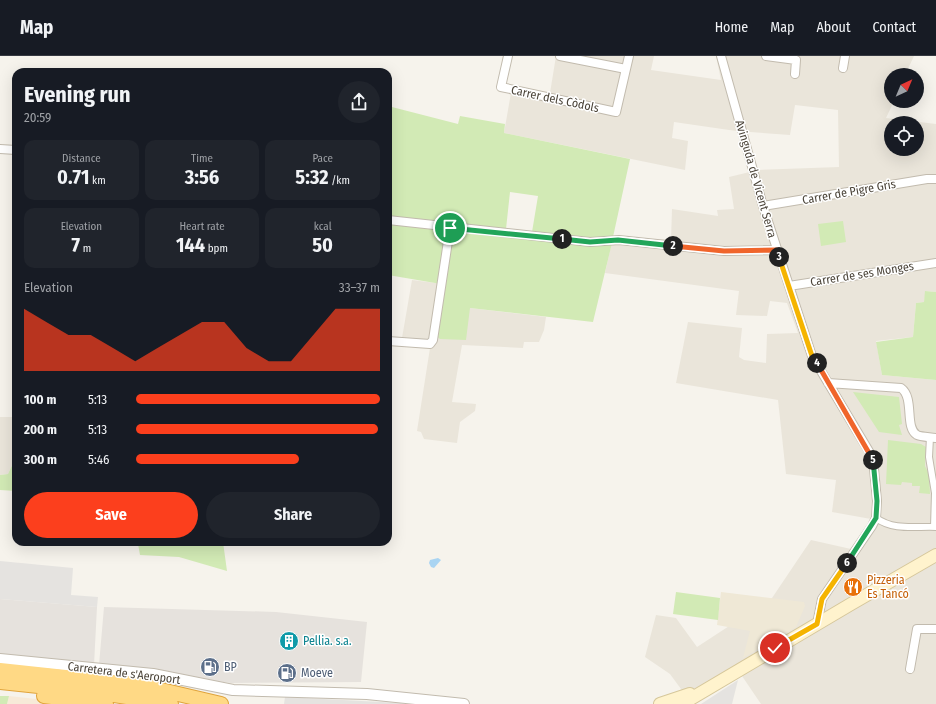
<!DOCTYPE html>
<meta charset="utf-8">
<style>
body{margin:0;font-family:"Fira Sans Condensed",sans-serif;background:#20242c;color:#f1f3f6;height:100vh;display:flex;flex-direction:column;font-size:15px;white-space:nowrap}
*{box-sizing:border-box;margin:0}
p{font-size:13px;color:#9ea1a6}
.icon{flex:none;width:22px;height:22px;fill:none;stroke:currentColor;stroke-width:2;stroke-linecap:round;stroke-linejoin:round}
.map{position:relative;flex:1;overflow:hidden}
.drawer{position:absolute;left:12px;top:12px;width:380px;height:478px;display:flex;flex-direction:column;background:#171b24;border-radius:12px;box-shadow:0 4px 16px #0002}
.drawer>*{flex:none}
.needle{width:26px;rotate:44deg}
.fabs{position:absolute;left:884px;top:12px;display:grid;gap:8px}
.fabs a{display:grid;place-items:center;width:40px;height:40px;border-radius:50%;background:#171b24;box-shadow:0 4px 16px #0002;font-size:20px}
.pin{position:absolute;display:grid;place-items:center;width:34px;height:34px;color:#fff;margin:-17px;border:2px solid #fff;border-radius:50%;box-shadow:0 1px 4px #0007}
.km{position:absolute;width:20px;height:20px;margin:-10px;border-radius:50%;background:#222;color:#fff;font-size:11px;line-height:20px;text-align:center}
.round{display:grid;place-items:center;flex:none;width:42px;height:42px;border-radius:21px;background:#20242c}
.headline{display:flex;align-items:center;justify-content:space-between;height:68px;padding:0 12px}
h1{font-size:22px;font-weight:700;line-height:30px}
.metrics{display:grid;grid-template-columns:repeat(3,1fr);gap:6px;height:68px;padding:4px 12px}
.metrics div{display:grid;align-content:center;border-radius:10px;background:#20242c;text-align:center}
.metrics b{font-size:20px;font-weight:700}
.metrics small{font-size:11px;font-weight:400}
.metrics p{font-size:11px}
.chart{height:112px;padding:8px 12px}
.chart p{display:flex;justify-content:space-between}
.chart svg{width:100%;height:72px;margin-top:4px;fill:#fc3f1d;opacity:.7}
.action{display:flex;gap:8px;margin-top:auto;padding:8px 12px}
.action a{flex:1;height:46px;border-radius:24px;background:#fc3f1d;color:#fff;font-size:16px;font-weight:700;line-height:46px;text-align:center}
.action a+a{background:#20242c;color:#f1f3f6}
ul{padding:0 12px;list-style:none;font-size:13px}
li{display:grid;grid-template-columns:64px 48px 1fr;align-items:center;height:30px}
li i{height:10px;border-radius:5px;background:#fc3f1d}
header{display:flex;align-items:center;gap:24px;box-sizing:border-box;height:56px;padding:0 20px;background:#171b24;border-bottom:1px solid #363941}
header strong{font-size:19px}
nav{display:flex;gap:22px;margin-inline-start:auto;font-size:14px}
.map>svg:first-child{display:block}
.residential{fill:#eae5da;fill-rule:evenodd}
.commercial{fill:#f7ead8}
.industrial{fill:#e6e2dd}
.education{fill:#efe8d6}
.green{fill:#d2eab5}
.parking{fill:#e5e3e0}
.water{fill:#a9d4f2}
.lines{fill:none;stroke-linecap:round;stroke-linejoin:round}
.pedestrian-casing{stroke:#c2bbae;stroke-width:8}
.minor-casing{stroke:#c2bbae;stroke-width:10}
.tertiary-casing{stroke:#c2bbae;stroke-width:12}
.secondary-casing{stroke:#d6c79b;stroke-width:14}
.trunk-casing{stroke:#e0a43c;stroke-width:16}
.pedestrian{stroke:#fff;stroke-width:6}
.minor{stroke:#fff;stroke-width:8}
.tertiary{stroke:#fff;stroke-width:10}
.secondary{stroke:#fff3cd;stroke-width:12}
.trunk{stroke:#ffd985;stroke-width:14}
.split-1-casing{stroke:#fff;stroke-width:8}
.split-2-casing{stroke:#fff;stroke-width:8}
.split-3-casing{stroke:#fff;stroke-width:8}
.split-4-casing{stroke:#fff;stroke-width:8}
.split-5-casing{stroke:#fff;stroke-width:8}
.split-6-casing{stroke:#fff;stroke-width:8}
.split-7-casing{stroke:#fff;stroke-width:8}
.split-1{stroke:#22a559;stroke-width:5}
.split-2{stroke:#22a559;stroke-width:5}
.split-3{stroke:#f0652b;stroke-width:5}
.split-4{stroke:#f5b400;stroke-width:5}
.split-5{stroke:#f0652b;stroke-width:5}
.split-6{stroke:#22a559;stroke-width:5}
.split-7{stroke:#f5b400;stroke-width:5}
.labels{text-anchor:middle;stroke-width:3;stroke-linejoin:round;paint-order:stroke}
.street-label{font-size:12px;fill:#4b4439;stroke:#fff}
.food-label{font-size:12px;fill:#c56008;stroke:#fff;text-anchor:start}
.culture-label{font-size:12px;fill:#0d838f;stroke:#fff;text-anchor:start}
.service-label{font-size:12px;fill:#4e5e75;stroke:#fff;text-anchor:start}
</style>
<header>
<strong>Map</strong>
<nav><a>Home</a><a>Map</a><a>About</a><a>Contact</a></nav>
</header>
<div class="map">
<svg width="936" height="648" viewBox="0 0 936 648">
<rect width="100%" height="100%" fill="#f6f3ec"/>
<path class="residential" d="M 556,0 L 654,0 L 651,14 L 721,24 L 716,0 L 914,0 L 905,19 L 891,19 L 891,45 L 894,45 L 886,62 L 936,68 L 936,236 L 926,235 L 924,246 L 916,247 L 913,281 L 876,285 L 882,319 L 936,324 L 936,648 L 761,648 L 742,620 L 692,648 L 670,618 L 645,601 L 656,559 L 676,562 L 697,591 L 772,542 L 811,484 L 851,493 L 871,463 L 832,456 L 836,424 L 786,418 L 778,344 L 676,327 L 688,266 L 742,272 L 739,301 L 744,304 L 766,307 L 767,278 L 798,277 L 787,247 L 770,245 L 767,260 L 736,259 L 739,235 L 605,217 L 613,181 L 671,184 L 672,153 L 718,160 L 717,154 L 734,153 L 729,121 L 758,114 L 839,111 L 838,54 L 795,49 L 790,79 L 736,75 L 674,66 L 672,82 L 688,85 L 685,114 L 504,77 L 512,31 L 550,37 ZM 891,67 L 917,67 L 917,93 L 891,93 Z
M 412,224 L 444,228 L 470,252 L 546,261 L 544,274 L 539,286 L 524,286 L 523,292 L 462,289 L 452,346 L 476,348 L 475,355 L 460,366 L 457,387 L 424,383 L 421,376 L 417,375 L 430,292 L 392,287 L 388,314 L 388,281 L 402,282 Z
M 0,361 L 16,361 L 16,401 L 8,418 L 0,419 Z"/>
<path class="commercial" d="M 9,640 L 81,648 L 7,648 Z"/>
<path class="industrial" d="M 0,543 L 97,551 L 94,609 L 0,598 Z
M 104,551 L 276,556 L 367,566 L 361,626 L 231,627 L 99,609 Z"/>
<path class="education" d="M 721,536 L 804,546 L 805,550 L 796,571 L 743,602 L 750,575 L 717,569 Z"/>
<path class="green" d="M 388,50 L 458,68 L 460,60 L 505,68 L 504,77 L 630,103 L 613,181 L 585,181 L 532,176 L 538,140 L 510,136 L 506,173 L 388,161 Z
M 843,165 L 846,186 L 821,190 L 818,168 Z
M 388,167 L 435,172 L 447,174 L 441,228 L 388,219 Z
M 460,175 L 612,187 L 593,266 L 470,252 L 466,284 L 440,283 L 436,280 L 453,176 Z
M 925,235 L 936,236 L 936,324 L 882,319 L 876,286 L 913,281 L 916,247 L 924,246 Z
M 853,336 L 899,341 L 902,368 L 899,369 L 902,379 L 879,376 Z
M 888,384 L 921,388 L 926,391 L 925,410 L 929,418 L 930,438 L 919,437 L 920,430 L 912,430 L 912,427 L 902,426 L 901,429 L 886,428 Z
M 16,401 L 16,435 L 0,434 L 0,419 L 8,418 Z
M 141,486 L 223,486 L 227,515 L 179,501 L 140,499 L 138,488 Z
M 676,536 L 720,542 L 718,564 L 673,558 Z
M 0,640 L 9,640 L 7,648 L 0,648 Z"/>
<path class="parking" d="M 0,505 L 73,512 L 71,539 L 98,541 L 97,551 L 0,543 Z
M 738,624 L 732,648 L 701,648 Z
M 285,641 L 400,647 L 405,648 L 284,648 Z"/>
<path class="water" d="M 438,502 L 441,504 L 434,512 L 431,511 L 429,507 L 430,504 Z"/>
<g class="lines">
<g class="pedestrian-casing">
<path id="pedestrian" d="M 930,381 L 929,401 L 935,437 L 934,471
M 876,462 C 894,475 915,470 936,471"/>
</g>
<g class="minor-casing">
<path id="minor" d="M 508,0 L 501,31 L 616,56 L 629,0
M 560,0 L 626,13
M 721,0 L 763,150 L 812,300 L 873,402 L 877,445 L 876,462 L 872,470 L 822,543 L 817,568
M 766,0 L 796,4 L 795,18
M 843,12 L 845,0
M 0,93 L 16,94
M 763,150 L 927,123 L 936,123
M 388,164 L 590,186 L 619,184 L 724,195 L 777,194
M 789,230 L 936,207
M 388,285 L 430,288 L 433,284 L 450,172
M 828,327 L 901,332 C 915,342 904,371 917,379 C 921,381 931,381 936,382
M 910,613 L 917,573 L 936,573"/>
</g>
<g class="tertiary-casing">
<path id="tertiary" d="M 0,603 L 153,618 L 233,634 L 367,638 L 464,648"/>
</g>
<g class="secondary-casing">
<path id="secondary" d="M 660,648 L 690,638
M 682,648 L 851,548 L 936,499"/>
</g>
<g class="trunk-casing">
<path id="trunk" d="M 0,614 L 140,629 L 221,648
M 0,626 L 95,636 L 171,648
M 44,640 L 106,648"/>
</g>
<use href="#pedestrian" class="pedestrian"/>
<use href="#minor" class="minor"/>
<use href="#tertiary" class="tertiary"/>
<use href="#secondary" class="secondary"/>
<use href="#trunk" class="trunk"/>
</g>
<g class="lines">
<g class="split-1-casing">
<path id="split-1" d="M 450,172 L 562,183"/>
</g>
<g class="split-2-casing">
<path id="split-2" d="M 562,183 L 590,186 L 618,184 L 673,190"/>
</g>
<g class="split-3-casing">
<path id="split-3" d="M 673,190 L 724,195 L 777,194 L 779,201"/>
</g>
<g class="split-4-casing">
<path id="split-4" d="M 779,201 L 812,300 L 817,307"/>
</g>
<g class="split-5-casing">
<path id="split-5" d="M 817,307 L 873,404"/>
</g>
<g class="split-6-casing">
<path id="split-6" d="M 847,507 L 876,462 L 877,445 L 873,404"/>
</g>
<g class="split-7-casing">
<path id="split-7" d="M 775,592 L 817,568 L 822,543 L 847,507"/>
</g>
<use href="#split-1" class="split-1"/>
<use href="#split-2" class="split-2"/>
<use href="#split-3" class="split-3"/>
<use href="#split-4" class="split-4"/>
<use href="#split-5" class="split-5"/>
<use href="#split-6" class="split-6"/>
<use href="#split-7" class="split-7"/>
</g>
<defs>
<g id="restaurant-disc" transform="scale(1)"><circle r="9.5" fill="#e8710a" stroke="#fff"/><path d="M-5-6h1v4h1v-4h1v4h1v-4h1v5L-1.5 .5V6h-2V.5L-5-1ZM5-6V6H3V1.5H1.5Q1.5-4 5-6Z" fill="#fff"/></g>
<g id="building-disc" transform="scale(1)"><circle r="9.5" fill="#0f9aa8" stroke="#fff"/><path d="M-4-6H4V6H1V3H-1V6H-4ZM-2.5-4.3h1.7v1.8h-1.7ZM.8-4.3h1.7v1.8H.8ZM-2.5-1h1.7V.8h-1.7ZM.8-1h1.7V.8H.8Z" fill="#fff"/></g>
<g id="fuel-disc" transform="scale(1)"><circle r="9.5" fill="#5c6f8a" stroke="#fff"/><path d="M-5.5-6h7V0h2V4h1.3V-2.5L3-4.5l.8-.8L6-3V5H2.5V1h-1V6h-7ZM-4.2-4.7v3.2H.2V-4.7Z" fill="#fff"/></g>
</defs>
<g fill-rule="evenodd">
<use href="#restaurant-disc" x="853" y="531"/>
<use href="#building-disc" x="289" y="585"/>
<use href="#fuel-disc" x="210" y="611"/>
<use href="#fuel-disc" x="287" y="617"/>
</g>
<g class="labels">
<g class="street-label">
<text transform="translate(555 43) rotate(12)" y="4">Carrer dels Còdols</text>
<text transform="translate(756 123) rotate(74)" y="4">Avinguda de Vicent Serra</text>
<text transform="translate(849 136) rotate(-10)" y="4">Carrer de Pigre Gris</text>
<text transform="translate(862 218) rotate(-9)" y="4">Carrer de ses Monges</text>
<text transform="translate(124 617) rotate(7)" y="4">Carretera de s'Aeroport</text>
</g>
<g class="food-label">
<text x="867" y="528">Pizzeria<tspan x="867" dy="14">Es Tancó</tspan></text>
</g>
<g class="culture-label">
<text x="303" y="589">Pellia. s.a.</text>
</g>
<g class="service-label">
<text x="224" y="615">BP</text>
<text x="301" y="621">Moeve</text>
</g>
</g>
</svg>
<div class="fabs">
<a><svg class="needle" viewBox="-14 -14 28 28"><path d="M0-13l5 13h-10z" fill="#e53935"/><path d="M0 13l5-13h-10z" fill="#9ea1a6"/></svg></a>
<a><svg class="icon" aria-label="locate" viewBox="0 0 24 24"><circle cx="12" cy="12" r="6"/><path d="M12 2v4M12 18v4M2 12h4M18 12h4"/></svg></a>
</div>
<div class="pin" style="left:450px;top:172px;background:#1e9e55"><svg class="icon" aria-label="arrive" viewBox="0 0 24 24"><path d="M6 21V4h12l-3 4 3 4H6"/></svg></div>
<div class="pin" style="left:775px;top:592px;background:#d93025"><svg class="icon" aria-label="check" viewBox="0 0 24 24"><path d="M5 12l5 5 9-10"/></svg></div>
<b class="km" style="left:562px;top:183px">1</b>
<b class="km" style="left:673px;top:190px">2</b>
<b class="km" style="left:779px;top:201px">3</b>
<b class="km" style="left:817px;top:307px">4</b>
<b class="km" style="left:873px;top:404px">5</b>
<b class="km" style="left:847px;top:507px">6</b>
<section class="drawer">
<div class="headline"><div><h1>Evening run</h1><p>20:59</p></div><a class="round"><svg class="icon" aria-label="share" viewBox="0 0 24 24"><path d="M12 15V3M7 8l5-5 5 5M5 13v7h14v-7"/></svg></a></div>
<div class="metrics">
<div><p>Distance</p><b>0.71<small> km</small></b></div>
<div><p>Time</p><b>3:56</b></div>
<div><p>Pace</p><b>5:32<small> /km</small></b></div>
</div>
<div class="metrics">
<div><p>Elevation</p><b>7<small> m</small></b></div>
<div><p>Heart rate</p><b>144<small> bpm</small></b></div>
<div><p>kcal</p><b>50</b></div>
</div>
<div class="chart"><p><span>Elevation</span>33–37 m</p>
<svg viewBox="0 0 160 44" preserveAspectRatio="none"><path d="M0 44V6L10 14L20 22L30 22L40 30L50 38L60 30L70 22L80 14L90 14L100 30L110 38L120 38L130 22L140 6L150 6L160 6V44z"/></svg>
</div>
<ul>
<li><b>100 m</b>5:13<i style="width:100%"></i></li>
<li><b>200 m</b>5:13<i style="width:99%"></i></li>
<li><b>300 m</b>5:46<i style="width:67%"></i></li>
</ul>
<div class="action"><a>Save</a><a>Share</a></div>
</section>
</div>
